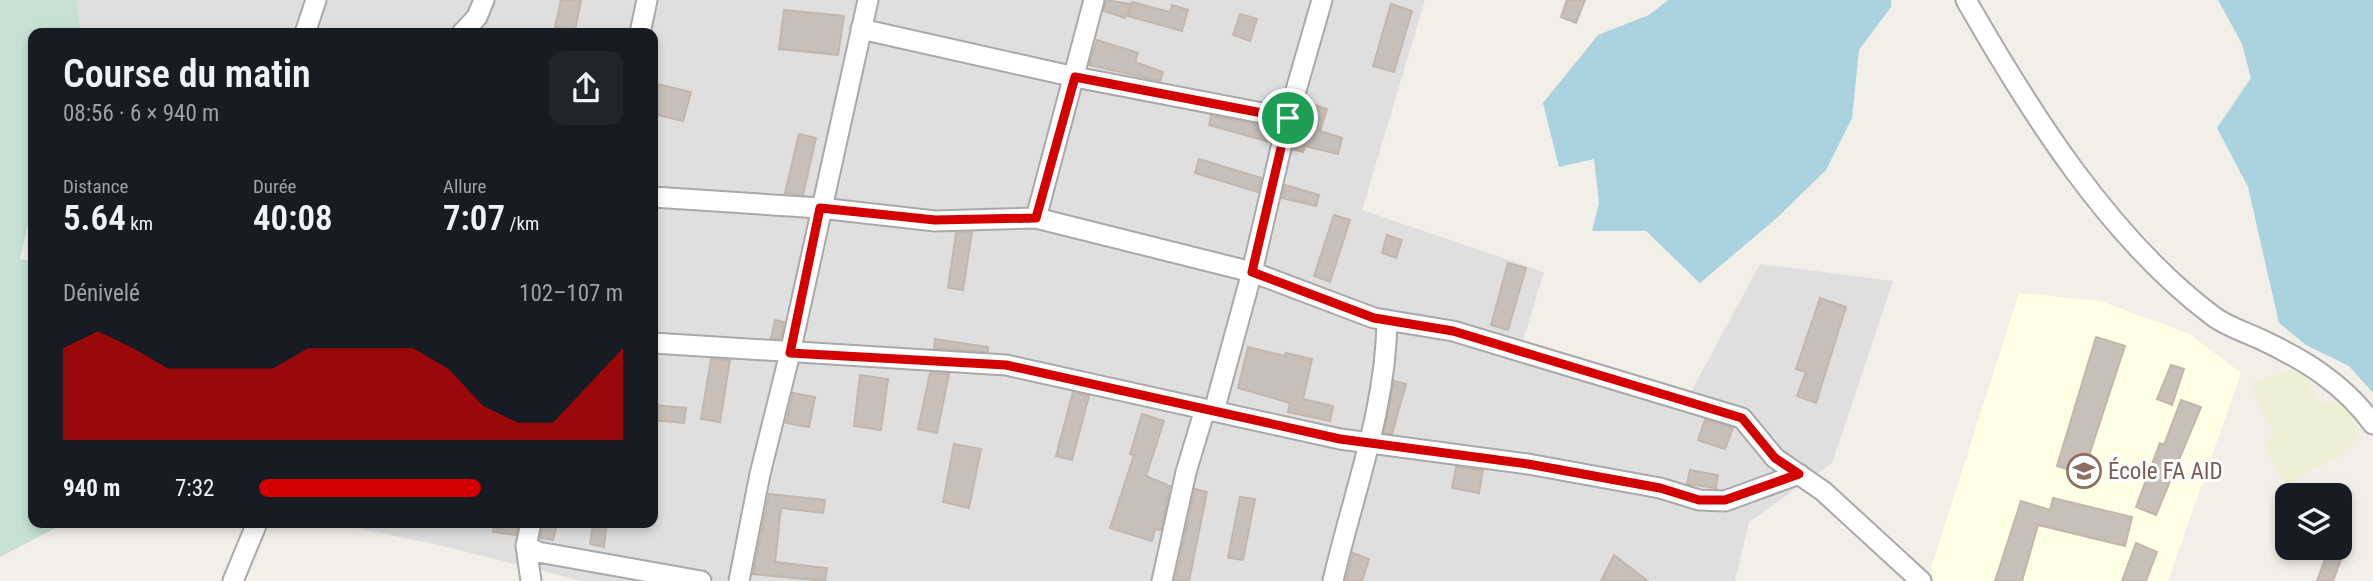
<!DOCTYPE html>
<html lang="fr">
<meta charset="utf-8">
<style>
body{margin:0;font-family:"Roboto Condensed",sans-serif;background:#20242c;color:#f1f3f6;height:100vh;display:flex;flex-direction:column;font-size:26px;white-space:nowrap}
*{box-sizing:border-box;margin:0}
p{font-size:23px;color:#9ea1a6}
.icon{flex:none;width:38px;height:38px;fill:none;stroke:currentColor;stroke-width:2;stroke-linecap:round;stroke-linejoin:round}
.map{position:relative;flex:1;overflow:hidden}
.panel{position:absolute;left:28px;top:28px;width:630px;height:500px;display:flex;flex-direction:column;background:#171b24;border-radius:14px;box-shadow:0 4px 10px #0003}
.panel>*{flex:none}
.tools{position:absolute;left:2275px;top:483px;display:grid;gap:14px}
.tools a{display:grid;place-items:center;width:77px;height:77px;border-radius:14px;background:#171b24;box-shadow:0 4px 10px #0003;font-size:35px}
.pin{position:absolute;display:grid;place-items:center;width:60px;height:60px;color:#fff;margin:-30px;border:4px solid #fff;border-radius:50%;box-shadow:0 2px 7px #0007}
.round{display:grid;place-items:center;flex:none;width:74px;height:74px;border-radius:14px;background:#20242c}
.head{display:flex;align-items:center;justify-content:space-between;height:119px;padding:0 35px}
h1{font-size:38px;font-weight:600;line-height:52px}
.figures{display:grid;grid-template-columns:repeat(3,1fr);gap:10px;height:119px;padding:7px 35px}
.figures div{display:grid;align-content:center}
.figures b{font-size:35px;font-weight:600}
.figures small{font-size:19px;font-weight:400}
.figures p{font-size:19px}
.chart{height:196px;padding:14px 35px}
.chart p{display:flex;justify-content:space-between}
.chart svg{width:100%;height:126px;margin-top:7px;fill:#d40000;opacity:.7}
ul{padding:0 35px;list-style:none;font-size:23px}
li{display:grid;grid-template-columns:112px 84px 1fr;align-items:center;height:52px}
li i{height:18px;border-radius:9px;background:#d40000}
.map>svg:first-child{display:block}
.residential{fill:#e0dfdf}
.education{fill:#ffffe5}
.farmland{fill:#eef0d5}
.wetland{fill:#c6e0d4}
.water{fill:#aad3df}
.building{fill:#c7bfb8;stroke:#c4b6ab;stroke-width:2}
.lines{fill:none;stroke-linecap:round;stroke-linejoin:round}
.minor-casing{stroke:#a9a9a9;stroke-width:23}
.minor{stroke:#fff;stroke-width:19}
.route-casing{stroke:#fff;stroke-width:14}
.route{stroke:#d40000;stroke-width:9}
.labels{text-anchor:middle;stroke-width:6;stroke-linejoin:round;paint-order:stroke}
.education-label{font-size:23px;fill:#785e54;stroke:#fff;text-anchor:start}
</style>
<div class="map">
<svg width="2373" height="581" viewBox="0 0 2373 581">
<rect width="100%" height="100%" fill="#f2efe9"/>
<path class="residential" d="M 77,0 L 1425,0 L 1362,210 L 1544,272 L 1523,341 L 1691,392 L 1760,264 L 1893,281 L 1832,463 L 1749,522 L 1735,581 L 582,581 L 439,545 L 331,523 L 653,523 L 653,33 L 81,33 Z"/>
<path class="education" d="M 2019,293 L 2100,301 L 2188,333 L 2241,373 L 2168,581 L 1935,581 L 1931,568 Z"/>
<path class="farmland" d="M 2305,371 L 2311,391 L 2318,401 L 2342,403 L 2360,435 L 2339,456 L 2289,484 L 2279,475 L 2271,461 L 2265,443 L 2275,436 L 2259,406 L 2253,382 L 2285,372 Z"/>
<path class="wetland" d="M 0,0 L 77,0 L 81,33 L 33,33 L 33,203 L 20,259 L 33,261 L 33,523 L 65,523 L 0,557 Z"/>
<path class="water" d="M 1668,0 L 1891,0 L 1891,7 L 1859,50 L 1852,118 L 1826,170 L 1778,217 L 1700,283 L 1646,231 L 1592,231 L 1599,203 L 1594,159 L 1559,167 L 1543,103 L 1598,35 L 1649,15 Z
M 2218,0 L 2373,0 L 2373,393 L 2349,366 L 2306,345 L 2279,323 L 2248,187 L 2217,128 L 2251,78 L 2242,44 Z"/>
<path class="building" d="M 561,0 L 581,0 L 575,31 L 555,27 Z
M 1106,0 L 1130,4 L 1125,18 L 1104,11 Z
M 1567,0 L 1585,0 L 1576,23 L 1561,17 Z
M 1132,2 L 1170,12 L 1172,5 L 1188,10 L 1182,31 L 1128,16 Z
M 1391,4 L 1412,11 L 1394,72 L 1373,66 Z
M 784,10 L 844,16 L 838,55 L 779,49 Z
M 1240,14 L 1257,19 L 1250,41 L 1233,35 Z
M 1097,40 L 1138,53 L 1135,62 L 1163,72 L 1160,81 L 1089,65 Z
M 657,84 L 691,92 L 683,121 L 653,114 Z
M 1305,102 L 1327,109 L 1320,131 L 1342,138 L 1338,154 L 1305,146 L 1303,152 L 1293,149 Z
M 1211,116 L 1273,128 L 1270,142 L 1209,125 Z
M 799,134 L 816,138 L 803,195 L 785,193 Z
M 1199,159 L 1261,178 L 1258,192 L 1195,173 Z
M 1285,185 L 1319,195 L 1316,206 L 1282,198 Z
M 1334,215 L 1350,220 L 1330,282 L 1314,276 Z
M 972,232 L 963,290 L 948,288 L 956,233 Z
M 1387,235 L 1402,240 L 1396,258 L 1382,253 Z
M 1508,263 L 1526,268 L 1508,330 L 1491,325 Z
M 1820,298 L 1846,307 L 1816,403 L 1797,396 L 1806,372 L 1796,369 Z
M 775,320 L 784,322 L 781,339 L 771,338 Z
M 2096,337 L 2125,346 L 2083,474 L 2057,466 Z
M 935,339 L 988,347 L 988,352 L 934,348 Z
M 1248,347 L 1285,356 L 1286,353 L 1312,359 L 1303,399 L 1333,406 L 1330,421 L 1288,412 L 1290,403 L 1238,388 Z
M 711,359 L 730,360 L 720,422 L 701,419 Z
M 2171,365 L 2184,369 L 2172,405 L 2157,399 Z
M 930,373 L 949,374 L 937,433 L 918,429 Z
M 860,375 L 888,379 L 881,430 L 854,426 Z
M 1394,381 L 1406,384 L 1392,434 L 1384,433 Z
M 1073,392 L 1089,396 L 1072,460 L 1056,456 Z
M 793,393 L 815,397 L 809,427 L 786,423 Z
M 2181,400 L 2201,407 L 2156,515 L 2136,507 L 2160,443 L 2164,445 Z
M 653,405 L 686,408 L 684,423 L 653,420 Z
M 1142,414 L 1164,421 L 1146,476 L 1170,486 L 1161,530 L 1155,529 L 1152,541 L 1110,528 L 1134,455 L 1130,454 Z
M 1705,420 L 1733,428 L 1725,449 L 1698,440 Z
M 954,444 L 981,449 L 969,508 L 943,502 Z
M 1456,467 L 1483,470 L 1479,493 L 1452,488 Z
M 1690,470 L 1718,475 L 1716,488 L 1687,484 Z
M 1195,489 L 1207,492 L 1189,581 L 1175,581 Z
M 769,494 L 825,500 L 823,513 L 781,508 L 775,562 L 827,568 L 825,581 L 753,574 Z
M 1240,497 L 1255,499 L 1243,560 L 1228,558 Z
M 2053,498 L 2132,517 L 2125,546 L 2038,525 L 2022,581 L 1995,581 L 2021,501 L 2050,510 Z
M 494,523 L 518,523 L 516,535 L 493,532 Z
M 543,523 L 557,523 L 553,540 L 540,538 Z
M 593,523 L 607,523 L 604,547 L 590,544 Z
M 2136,543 L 2157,552 L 2146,581 L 2122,581 Z
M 2328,551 L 2342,557 L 2333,581 L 2317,581 Z
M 1353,553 L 1369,559 L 1362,581 L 1346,581 Z
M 1614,555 L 1648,581 L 1601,581 Z"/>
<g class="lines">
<g class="minor-casing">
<path id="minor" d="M 1966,0 C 2030,112 2109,238 2213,316 C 2226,326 2245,332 2260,339 C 2305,360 2344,384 2373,424
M 861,29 L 1075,77 L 1288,118
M 305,33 L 316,0
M 462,33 L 477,17 L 484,0
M 640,33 L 647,0
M 653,197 L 820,208 L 935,221 L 1036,218 L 1252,272 L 1374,318 L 1453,331 L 1742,418 L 1775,458 L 1823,491 L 1921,581
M 1036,218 L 1094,0
M 653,343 L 1006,365 L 1340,439 L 1528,464 L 1660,488 L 1699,500 L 1725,501 L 1799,474
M 1214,411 L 1252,272 L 1288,118 L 1322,0
M 531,523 L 526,546 L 531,581
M 526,546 L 538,552 L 701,581
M 233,581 L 257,523
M 739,581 L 760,474 L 790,353 L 868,0
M 1162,581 L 1186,472 L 1205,409
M 1333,581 C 1353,493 1386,411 1387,320"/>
</g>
<use href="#minor" class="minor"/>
</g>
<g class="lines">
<g class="route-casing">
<path id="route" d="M 1075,77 L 1288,118 L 1252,272 L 1374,318 L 1453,331 L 1742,418 L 1775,458 L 1799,474 L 1725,500 L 1699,500 L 1660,488 L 1528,464 L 1340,439 L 1006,365 L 790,353 L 820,208 L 935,220 L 1036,218 Z"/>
</g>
<use href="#route" class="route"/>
</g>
<defs>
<g id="school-ring" transform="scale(1.75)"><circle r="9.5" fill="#fff" stroke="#8d6e63" stroke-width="1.5"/><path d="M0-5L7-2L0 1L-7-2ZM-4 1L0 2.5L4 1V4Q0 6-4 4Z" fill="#8d6e63"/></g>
</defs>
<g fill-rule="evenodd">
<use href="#school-ring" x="2084" y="471"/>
</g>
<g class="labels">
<g class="education-label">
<text x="2108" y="479">École FA AID</text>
</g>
</g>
</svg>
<div class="tools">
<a><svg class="icon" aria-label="layers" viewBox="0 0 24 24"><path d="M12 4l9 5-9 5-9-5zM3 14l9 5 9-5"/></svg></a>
</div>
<div class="pin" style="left:1288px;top:118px;background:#1e9e55"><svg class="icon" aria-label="arrive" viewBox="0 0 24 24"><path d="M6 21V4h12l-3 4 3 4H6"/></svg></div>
<section class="panel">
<div class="head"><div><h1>Course du matin</h1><p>08:56 · 6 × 940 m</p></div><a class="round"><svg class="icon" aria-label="share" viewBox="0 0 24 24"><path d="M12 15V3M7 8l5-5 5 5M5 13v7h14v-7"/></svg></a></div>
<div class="figures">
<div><p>Distance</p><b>5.64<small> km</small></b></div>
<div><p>Durée</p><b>40:08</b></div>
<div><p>Allure</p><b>7:07<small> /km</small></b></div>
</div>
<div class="chart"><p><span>Dénivelé</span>102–107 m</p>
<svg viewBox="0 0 160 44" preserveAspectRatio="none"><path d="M0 44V12L10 6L20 12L30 19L40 19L50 19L60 19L70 12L80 12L90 12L100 12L110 19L120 32L130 38L140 38L150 25L160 12V44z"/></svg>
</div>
<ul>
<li><b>940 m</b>7:32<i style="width:61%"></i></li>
</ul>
</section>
</div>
